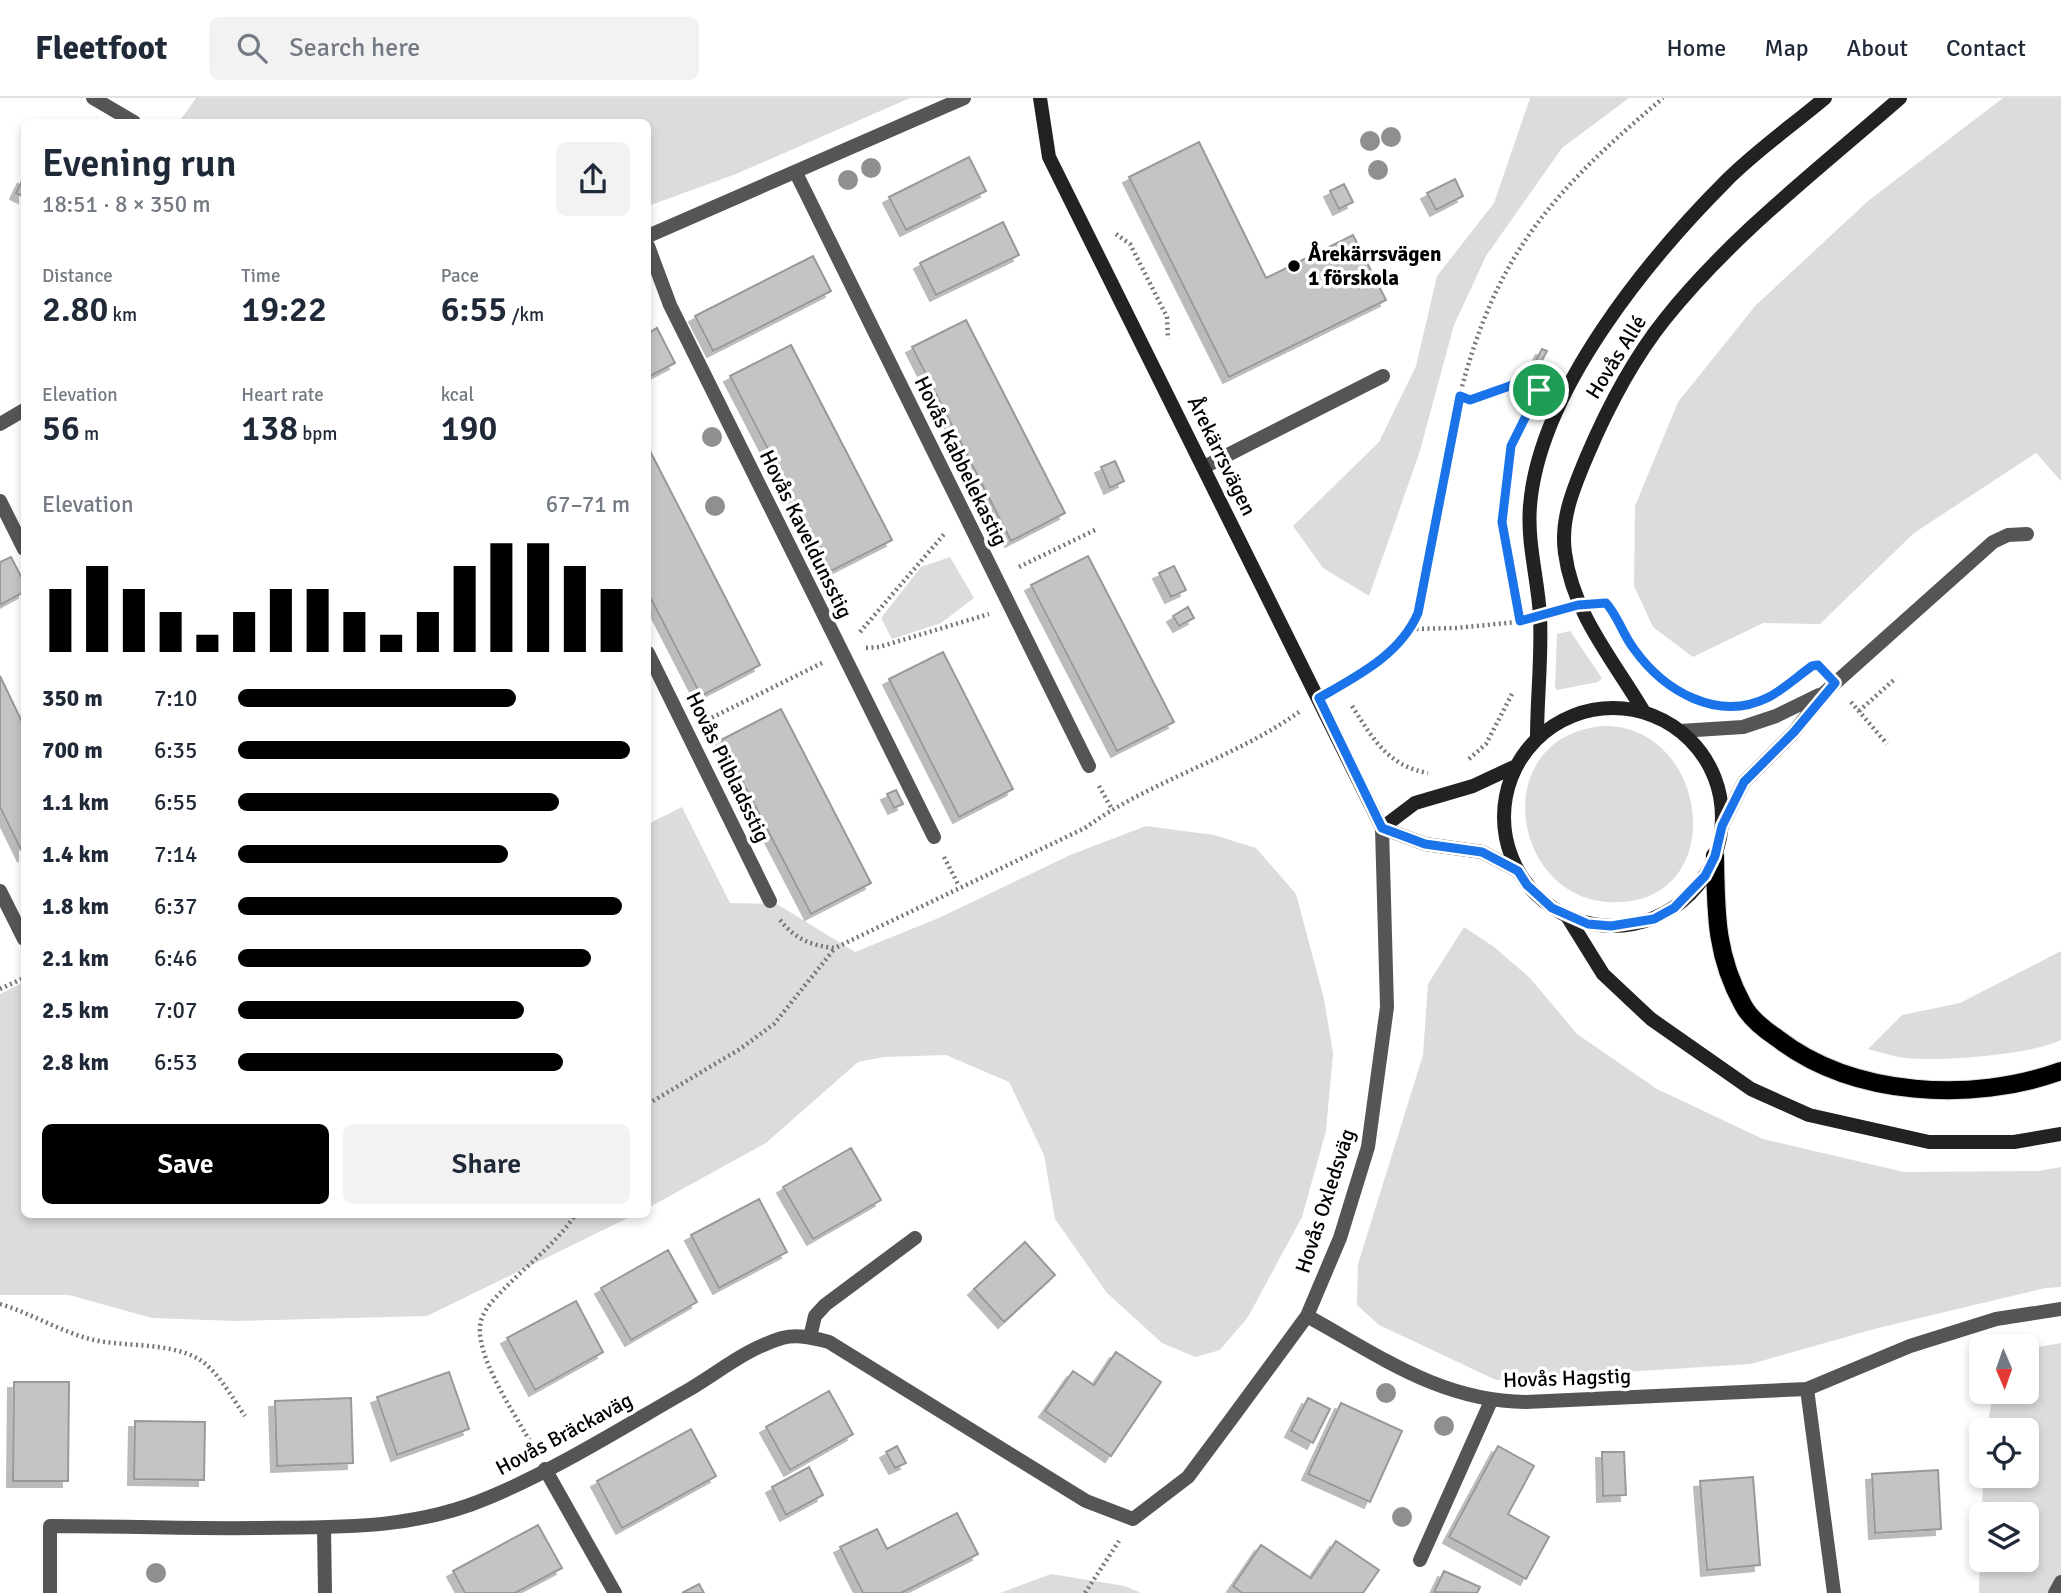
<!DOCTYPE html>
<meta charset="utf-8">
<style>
body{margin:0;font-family:Signika,sans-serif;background:#f2f2f3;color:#1f2937;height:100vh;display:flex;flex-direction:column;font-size:26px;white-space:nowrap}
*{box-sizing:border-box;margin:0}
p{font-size:23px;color:#747a83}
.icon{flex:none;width:38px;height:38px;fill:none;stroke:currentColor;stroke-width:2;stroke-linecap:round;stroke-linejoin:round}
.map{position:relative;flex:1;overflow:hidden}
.side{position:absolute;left:21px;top:21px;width:630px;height:1099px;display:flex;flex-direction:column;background:#fff;border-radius:10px;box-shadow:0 4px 10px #0003}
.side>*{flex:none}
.needle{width:46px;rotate:178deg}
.tools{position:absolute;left:1969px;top:1236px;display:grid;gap:14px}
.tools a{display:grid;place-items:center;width:70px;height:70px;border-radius:10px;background:#fff;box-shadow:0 4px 10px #0003;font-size:35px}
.pin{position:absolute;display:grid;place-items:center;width:60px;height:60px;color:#fff;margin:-30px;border:4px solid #fff;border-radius:50%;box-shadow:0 2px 7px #0007}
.round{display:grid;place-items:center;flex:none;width:74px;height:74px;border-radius:10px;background:#f2f2f3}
.headline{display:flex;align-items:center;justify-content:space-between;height:119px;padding:0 21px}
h1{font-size:38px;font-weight:600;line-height:52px}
.stats{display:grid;grid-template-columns:repeat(3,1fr);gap:10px;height:119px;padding:7px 21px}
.stats div{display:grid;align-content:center}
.stats b{font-size:35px;font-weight:600}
.stats small{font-size:19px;font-weight:400}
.stats p{font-size:19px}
.chart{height:196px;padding:14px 21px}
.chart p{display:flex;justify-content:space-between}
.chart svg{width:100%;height:126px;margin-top:7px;stroke:#000;stroke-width:6}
.button{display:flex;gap:14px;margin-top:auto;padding:14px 21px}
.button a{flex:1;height:80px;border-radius:10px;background:#000;color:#fff;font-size:28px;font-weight:600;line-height:80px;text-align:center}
.button a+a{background:#f2f2f3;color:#1f2937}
ul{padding:0 21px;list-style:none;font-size:23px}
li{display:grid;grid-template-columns:112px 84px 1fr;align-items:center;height:52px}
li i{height:18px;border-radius:9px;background:#000}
header{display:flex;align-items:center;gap:42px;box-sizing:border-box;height:98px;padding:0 35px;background:#fff;border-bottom:2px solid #e0e1e3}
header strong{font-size:33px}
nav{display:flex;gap:38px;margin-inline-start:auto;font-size:24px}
.search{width:490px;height:63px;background:#f2f2f3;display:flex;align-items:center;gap:18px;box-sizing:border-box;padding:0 24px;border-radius:10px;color:#747a83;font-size:26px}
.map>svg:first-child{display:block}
.green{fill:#dcdcdc}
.building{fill:#c4c4c4;stroke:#999;stroke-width:2;filter:url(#shadow)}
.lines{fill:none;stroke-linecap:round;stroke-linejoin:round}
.primary-casing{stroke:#dbdbdb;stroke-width:20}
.path{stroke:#777;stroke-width:4.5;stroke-dasharray:2 3.5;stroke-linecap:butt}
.lane{stroke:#555;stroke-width:14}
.street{stroke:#555;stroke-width:14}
.secondary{stroke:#222;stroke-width:14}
.primary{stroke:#000;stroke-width:18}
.tree{fill:#8f8f8f}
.route-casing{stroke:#fff;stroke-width:14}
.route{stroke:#1a73e8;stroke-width:9}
.poi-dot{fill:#000;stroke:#fff;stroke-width:2.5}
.labels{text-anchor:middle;stroke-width:7;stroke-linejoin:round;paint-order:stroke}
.poi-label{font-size:21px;font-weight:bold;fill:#000;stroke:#fff;text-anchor:start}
.street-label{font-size:21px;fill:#000;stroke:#fff}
</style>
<header>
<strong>Fleetfoot</strong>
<div class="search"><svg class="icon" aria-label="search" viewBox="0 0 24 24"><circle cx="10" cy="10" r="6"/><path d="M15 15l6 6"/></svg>Search here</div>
<nav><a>Home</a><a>Map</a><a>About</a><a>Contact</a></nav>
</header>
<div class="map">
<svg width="2061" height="1495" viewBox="0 0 2061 1495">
<defs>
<filter id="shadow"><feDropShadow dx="-6" dy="6" stdDeviation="0" flood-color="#0004"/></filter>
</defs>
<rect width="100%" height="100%" fill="#fff"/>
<path class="green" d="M 196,0 L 910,0 L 736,76 L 648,108 L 648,24 L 179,24 Z
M 1530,0 L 1629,0 L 1562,50 L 1486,158 L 1454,227 L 1419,356 L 1369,498 L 1323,470 L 1293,428 L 1379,344 L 1416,268 L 1437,178 L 1494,105 Z
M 2003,0 L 2061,0 L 2061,383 L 2036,355 L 1914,435 L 1820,526 L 1763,525 L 1693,559 L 1653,529 L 1634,488 L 1635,408 L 1678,304 L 1756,207 L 1868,103 Z
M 950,459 L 974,500 L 941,525 L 892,541 L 881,520 L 921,469 Z
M 1570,533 L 1602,580 L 1598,584 L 1557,592 L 1555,590 L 1557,536 Z
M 1602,628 C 1707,625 1731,797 1622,804 C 1512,812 1483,640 1602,628 Z
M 682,709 L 730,805 L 777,806 L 855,854 L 941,819 L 1070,757 L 1146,728 L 1214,737 L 1256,750 L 1296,796 L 1324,901 L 1333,955 L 1326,1033 L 1302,1119 L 1248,1219 L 1220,1252 L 1195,1259 L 1162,1245 L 1107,1195 L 1055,1121 L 1044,1057 L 1009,984 L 946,957 L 884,959 L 858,964 L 766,1045 L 648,1110 L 648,726 Z
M 1464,829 L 1494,849 L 1530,880 L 1577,936 L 1657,991 L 1763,1041 L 1904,1074 L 2038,1073 L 2061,1069 L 2061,1189 L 2046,1190 L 1878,1230 L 1751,1266 L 1496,1282 L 1379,1227 L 1357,1207 L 1358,1166 L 1423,957 L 1428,886 Z
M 2061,853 L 2061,942 C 2030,957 1941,964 1905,960 C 1892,958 1880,954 1868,951 L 1902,917 L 1960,905 Z
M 24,884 L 24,1116 L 634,1117 L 427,1218 L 236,1223 L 152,1220 L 69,1197 L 0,1197 L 0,896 Z
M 2061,1245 L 2061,1495 L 1979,1495 L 1981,1431 L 1981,1461 L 2026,1461 L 2026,1416 L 1982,1416 L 1983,1377 L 2026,1377 L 2026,1332 L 1986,1332 L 1994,1293 L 2026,1293 L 2027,1251 Z
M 1051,1476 L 1125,1488 L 1141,1495 L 1000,1495 Z"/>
<path class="building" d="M 1199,44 L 1266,180 L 1353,137 L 1386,202 L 1229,279 L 1129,79 Z
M 969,59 L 986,93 L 906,132 L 889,99 Z
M 24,79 L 24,99 L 16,95 Z
M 1455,81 L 1463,98 L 1436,112 L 1427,95 Z
M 1344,86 L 1353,104 L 1339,111 L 1330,93 Z
M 1003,124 L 1019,157 L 936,197 L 920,165 Z
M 813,158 L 831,193 L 713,253 L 695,218 Z
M 966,222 L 1065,415 L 1011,443 L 912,249 Z
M 657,230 L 675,265 L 648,279 L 648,235 Z
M 791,247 L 892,442 L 831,473 L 730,278 Z
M 1542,251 L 1547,253 L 1540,266 L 1535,264 Z
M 648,349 L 760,567 L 701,598 L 648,495 Z
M 1115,363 L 1124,383 L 1110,390 L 1101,369 Z
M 1088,458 L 1174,624 L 1117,653 L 1031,487 Z
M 11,459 L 24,484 L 24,494 L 0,507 L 0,464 Z
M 1174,468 L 1186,492 L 1171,499 L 1159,475 Z
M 1188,509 L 1194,520 L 1179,528 L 1173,518 Z
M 943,554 L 1013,691 L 959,719 L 889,581 Z
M 0,578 L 24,628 L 24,758 L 0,709 Z
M 781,611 L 871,785 L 811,816 L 721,642 Z
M 896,692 L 903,706 L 894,710 L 887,696 Z
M 851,1050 L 881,1102 L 813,1141 L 783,1089 Z
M 759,1101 L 787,1154 L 719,1190 L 691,1137 Z
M 1025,1144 L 1055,1177 L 1004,1224 L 974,1191 Z
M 668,1152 L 697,1204 L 631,1242 L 601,1190 Z
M 576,1203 L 603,1254 L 535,1292 L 507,1240 Z
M 1116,1254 L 1161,1284 L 1111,1358 L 1045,1313 L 1073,1273 L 1094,1287 Z
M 449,1274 L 469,1331 L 397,1357 L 377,1299 Z
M 14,1284 L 69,1284 L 68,1383 L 13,1383 Z
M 829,1293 L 853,1336 L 790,1372 L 766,1329 Z
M 351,1300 L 353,1365 L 277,1368 L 275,1303 Z
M 1308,1300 L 1330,1311 L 1313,1345 L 1291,1333 Z
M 1341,1305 L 1402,1333 L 1370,1404 L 1308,1376 Z
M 135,1323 L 205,1324 L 204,1382 L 134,1381 Z
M 691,1331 L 716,1378 L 622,1430 L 597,1383 Z
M 897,1348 L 906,1365 L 895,1370 L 886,1354 Z
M 1498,1348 L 1534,1368 L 1508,1416 L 1549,1439 L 1526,1481 L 1449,1439 Z
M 1602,1354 L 1624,1354 L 1626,1397 L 1603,1398 Z
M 809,1369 L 823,1397 L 786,1417 L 772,1389 Z
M 1938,1372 L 1941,1431 L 1875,1435 L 1872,1376 Z
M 1753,1379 L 1760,1467 L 1707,1472 L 1700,1383 Z
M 957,1415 L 978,1456 L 901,1495 L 863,1495 L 840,1449 L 877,1431 L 887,1451 Z
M 538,1427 L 562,1470 L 515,1495 L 465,1495 L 453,1473 Z
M 1336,1443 L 1379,1472 L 1363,1495 L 1242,1495 L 1233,1488 L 1261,1447 L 1311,1480 Z
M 1444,1473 L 1480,1489 L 1477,1495 L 1434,1494 Z
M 699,1486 L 704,1495 L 682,1495 Z"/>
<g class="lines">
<g class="primary-casing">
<path id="primary" d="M 1715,758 C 1716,814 1715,856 1743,907 C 1750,920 1765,932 1777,940 C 1853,999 1973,1005 2061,973"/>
</g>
<path class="path" d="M 1116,136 L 1130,146 L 1167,219 L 1168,241
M 1521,284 L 1539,292
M 1460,298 L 1470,302 L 1548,273
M 1506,387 L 1511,348 L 1524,322
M 1019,469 L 1097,431
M 1411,531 L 1456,530 L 1517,524
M 860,534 L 946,434
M 866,550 L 879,549 L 989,516
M 1643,561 L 1683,597 L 1703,605
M 1339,588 L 1402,544 L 1418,515 C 1440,402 1452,268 1510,167 C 1548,100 1605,49 1663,0
M 1851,604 L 1887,646
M 1352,608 C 1372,639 1387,668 1428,675
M 1859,613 L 1896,580
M 707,622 L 822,565
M 1469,661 L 1486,646 L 1512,596
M 1099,688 L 1112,711
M 944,759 L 959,788
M 780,822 C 795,841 812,848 835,850 L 1085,730 C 1151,682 1233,661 1299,614
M 0,891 L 24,880
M 648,1006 L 740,951 L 774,926 L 835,850
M 0,1206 C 30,1215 56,1231 86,1240 C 121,1250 164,1243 197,1260 C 217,1271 232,1300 245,1318
M 535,1352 C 519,1322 469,1252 482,1220 C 486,1208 499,1196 509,1186 C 532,1163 557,1144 576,1116
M 1085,1495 L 1119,1443"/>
<path class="lane" d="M 93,0 L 134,24
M 796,75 L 1089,668
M 648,148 L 670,207 L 934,739
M 1204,369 L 1383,278
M 0,403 L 24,451
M 648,555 L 770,803
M 1680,633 L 1743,629 L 1776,618 L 1819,597
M 1722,728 L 1744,684 L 1794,634 L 1824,595 L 1993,444 L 2008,437 L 2027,436
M 0,793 L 24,841
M 810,1239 L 815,1218 L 825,1207 L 915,1140
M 1807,1291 L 1834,1495
M 545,1371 L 615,1495
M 324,1431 L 325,1495
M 1420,1462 L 1491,1303"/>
<path class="street" d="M 648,138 L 964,0
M 0,326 L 24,312
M 1307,1218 C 1380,1258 1440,1303 1526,1304 L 1807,1291 L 1910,1248 L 1996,1221 L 2061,1211
M 50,1495 L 50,1428 C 119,1428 188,1431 256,1430 C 337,1429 414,1432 490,1399 C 559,1370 625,1328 690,1291 C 720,1273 748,1250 782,1240 C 798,1236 814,1240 829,1244 L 1086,1403 L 1133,1421 L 1188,1379 L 1232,1320 L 1307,1218 L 1340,1140 L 1368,1049 L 1387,909 L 1382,730
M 2055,1495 L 2061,1484"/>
<path class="secondary" d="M 1040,0 L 1049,59 L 1382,730 L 1425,746 L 1482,754 L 1518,773
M1504 719a109 109 0 1 1 218 0a109 109 0 1 1-218 0Z
M 1644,614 C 1614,563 1573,516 1565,455 C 1560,421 1574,389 1587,358 C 1607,311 1633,261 1665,221 C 1732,137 1820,70 1900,0
M 1537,640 C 1537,600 1542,559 1540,518 C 1538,481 1527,446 1530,408 C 1539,293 1649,160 1727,82 C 1757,52 1793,27 1825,0
M 1382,730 L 1415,705 L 1473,688 L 1516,668
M 1567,818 L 1603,876 L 1651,921 L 1751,991 L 1809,1017 L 1929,1044 L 2014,1044 L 2061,1036"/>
<use href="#primary" class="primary"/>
</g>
<g class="tree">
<circle cx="1391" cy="39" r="10"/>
<circle cx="1370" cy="43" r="10"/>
<circle cx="871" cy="70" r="10"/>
<circle cx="1378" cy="72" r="10"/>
<circle cx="848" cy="82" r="10"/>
<circle cx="712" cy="339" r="10"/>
<circle cx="715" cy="408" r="10"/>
<circle cx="1386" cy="1295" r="10"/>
<circle cx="1444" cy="1328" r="10"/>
<circle cx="1402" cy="1419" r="10"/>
<circle cx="156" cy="1475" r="10"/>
</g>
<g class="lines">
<g class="route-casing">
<path id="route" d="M 1521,284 L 1539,292 L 1511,348 L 1502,424 L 1520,523 L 1578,507 L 1606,505 C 1618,518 1623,537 1634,551 C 1664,593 1718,625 1769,599 C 1784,591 1798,578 1812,568 L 1818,567 L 1835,585 L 1794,634 L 1744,684 L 1722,728 L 1715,758 L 1705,778 L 1674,810 L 1654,821 L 1611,828 L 1588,826 L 1552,810 L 1527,787 L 1518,773 L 1482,754 L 1425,746 L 1382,730 L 1319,600 C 1357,578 1400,557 1418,515 L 1460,298 L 1470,302 Z"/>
</g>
<use href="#route" class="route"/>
</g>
<circle class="poi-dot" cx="1294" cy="168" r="7"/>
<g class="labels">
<g class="poi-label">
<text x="1308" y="163">Årekärrsvägen<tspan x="1308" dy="24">1 förskola</tspan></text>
</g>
<g class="street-label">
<text transform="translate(1616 259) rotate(-58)" y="7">Hovås Allé</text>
<text transform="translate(1222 358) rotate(64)" y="7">Årekärrsvägen</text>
<text transform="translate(961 363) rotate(64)" y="7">Hovås Kabbelekastig</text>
<text transform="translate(806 436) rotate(64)" y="7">Hovås Kaveldunsstig</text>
<text transform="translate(728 669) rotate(64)" y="7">Hovås Pilbladsstig</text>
<text transform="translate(1325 1103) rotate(-72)" y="7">Hovås Oxledsväg</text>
<text transform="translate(1567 1280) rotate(-2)" y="7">Hovås Hagstig</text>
<text transform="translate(564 1336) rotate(-28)" y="7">Hovås Bräckaväg</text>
</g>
</g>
</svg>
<div class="tools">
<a><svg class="needle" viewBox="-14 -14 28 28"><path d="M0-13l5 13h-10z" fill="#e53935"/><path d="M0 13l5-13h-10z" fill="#747a83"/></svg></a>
<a><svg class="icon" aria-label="locate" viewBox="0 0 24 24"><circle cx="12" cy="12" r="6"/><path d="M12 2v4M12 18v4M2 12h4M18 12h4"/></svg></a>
<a><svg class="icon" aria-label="layers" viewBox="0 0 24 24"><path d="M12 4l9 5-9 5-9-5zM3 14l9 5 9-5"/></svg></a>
</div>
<div class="pin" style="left:1539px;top:292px;background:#1e9e55"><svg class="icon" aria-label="arrive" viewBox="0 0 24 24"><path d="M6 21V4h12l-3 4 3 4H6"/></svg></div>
<section class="side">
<div class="headline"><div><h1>Evening run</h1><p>18:51 · 8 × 350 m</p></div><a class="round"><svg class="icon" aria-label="share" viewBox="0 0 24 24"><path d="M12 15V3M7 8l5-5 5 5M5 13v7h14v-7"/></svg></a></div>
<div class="stats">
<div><p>Distance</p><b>2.80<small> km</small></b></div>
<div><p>Time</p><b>19:22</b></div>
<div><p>Pace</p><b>6:55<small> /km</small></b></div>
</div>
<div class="stats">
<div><p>Elevation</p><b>56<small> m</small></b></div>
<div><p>Heart rate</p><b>138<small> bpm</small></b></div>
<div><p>kcal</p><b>190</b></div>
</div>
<div class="chart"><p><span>Elevation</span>67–71 m</p>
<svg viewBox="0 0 160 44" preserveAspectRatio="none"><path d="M5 44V22M15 44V14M25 44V22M35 44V30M45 44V38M55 44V30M65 44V22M75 44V22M85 44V30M95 44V38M105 44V30M115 44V14M125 44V6M135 44V6M145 44V14M155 44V22"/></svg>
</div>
<ul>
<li><b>350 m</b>7:10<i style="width:71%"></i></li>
<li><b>700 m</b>6:35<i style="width:100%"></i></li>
<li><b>1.1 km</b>6:55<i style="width:82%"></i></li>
<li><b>1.4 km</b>7:14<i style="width:69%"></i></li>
<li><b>1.8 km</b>6:37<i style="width:98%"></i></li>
<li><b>2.1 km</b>6:46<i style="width:90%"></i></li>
<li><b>2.5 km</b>7:07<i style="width:73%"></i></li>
<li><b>2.8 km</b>6:53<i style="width:83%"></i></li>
</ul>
<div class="button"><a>Save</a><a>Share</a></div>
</section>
</div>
